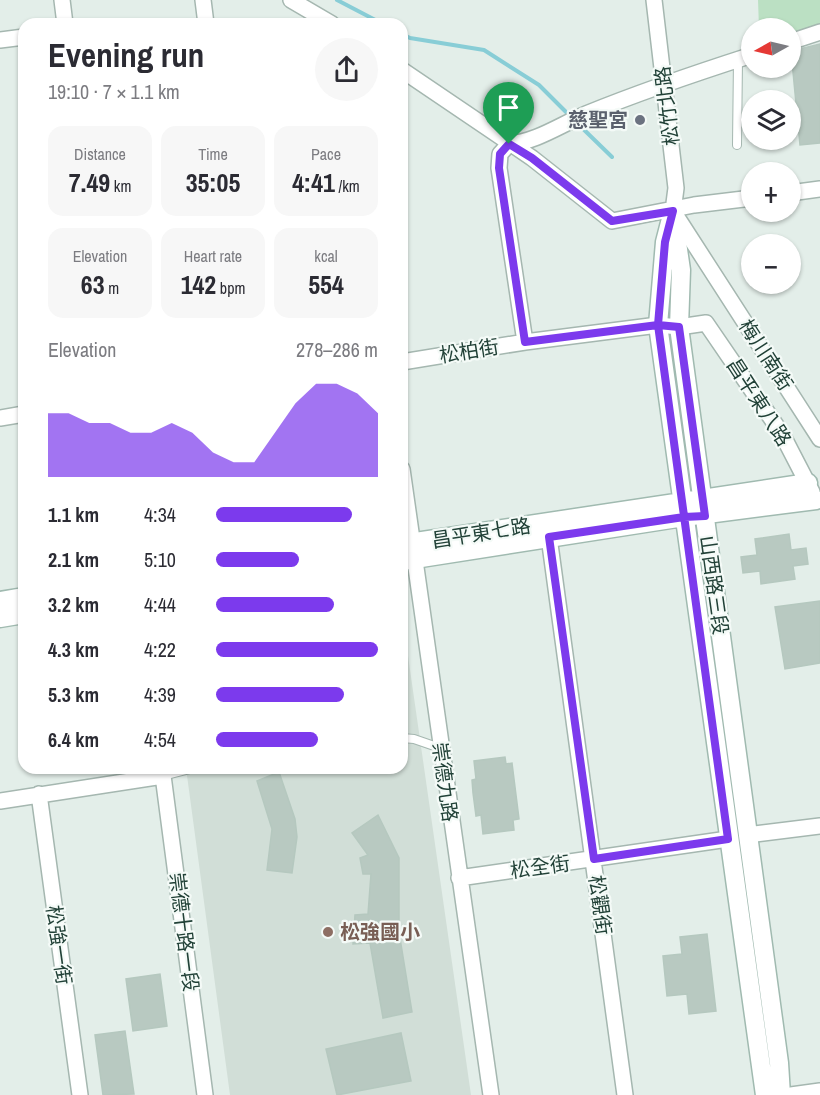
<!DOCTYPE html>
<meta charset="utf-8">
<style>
body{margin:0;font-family:"Archivo Narrow","Noto Sans TC",sans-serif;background:#f7f7f7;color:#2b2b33;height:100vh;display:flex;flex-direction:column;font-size:22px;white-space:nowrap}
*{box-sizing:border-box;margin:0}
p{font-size:20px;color:#7c7c81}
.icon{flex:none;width:33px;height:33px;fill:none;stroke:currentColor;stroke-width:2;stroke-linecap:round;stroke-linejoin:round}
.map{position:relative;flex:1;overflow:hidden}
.details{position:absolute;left:18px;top:18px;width:390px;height:756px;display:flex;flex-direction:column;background:#fff;border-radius:18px;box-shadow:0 2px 4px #0004}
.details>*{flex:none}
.needle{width:39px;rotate:262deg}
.buttons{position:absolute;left:741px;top:18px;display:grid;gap:12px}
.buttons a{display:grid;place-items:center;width:60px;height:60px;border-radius:50%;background:#fff;box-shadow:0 2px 4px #0004;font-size:30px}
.pin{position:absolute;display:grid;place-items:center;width:51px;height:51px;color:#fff;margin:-62px -26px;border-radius:50% 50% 50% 0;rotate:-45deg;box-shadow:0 0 6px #0007}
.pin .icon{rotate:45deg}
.round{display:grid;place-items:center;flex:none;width:63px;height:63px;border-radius:32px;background:#f7f7f7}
.headline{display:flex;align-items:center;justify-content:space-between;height:102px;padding:0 30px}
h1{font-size:33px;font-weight:700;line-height:45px}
.stats{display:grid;grid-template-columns:repeat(3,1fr);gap:9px;height:102px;padding:6px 30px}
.stats div{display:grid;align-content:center;border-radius:15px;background:#f7f7f7;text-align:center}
.stats b{font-size:26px;font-weight:700}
.stats small{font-size:16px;font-weight:400}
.stats p{font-size:16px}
.chart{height:168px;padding:12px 30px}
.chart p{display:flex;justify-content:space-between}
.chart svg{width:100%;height:108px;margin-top:6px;fill:#7c3aed;opacity:.7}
ul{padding:0 30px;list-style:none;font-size:20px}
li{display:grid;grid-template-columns:96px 72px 1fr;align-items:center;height:45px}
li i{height:15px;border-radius:8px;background:#7c3aed}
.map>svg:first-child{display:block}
.built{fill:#d1ded7}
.green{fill:#bbe0c3}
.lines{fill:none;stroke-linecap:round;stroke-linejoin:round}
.stream{stroke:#88cdd6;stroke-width:4}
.building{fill:#b8c9c1;stroke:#b5c8bf;stroke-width:1.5}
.lane-casing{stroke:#a5b7b0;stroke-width:10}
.street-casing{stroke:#a5b7b0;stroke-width:18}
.secondary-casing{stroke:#a0bab0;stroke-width:21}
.lane{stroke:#fff;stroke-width:8}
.street{stroke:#fff;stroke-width:15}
.secondary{stroke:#fff;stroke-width:18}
.route-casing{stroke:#fff;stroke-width:12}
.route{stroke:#7c3aed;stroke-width:8}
.worship-dot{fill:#6b7280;stroke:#f4faf7;stroke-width:2}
.education-dot{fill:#8d6e63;stroke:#f4faf7;stroke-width:2}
.labels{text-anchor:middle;stroke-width:4.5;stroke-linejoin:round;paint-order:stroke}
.street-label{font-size:20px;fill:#214137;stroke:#f4faf7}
.worship-label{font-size:20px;font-weight:bold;fill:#5b616d;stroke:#f4faf7;text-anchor:end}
.education-label{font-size:20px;font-weight:bold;fill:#785e54;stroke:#f4faf7;text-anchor:start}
</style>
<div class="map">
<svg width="820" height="1095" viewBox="0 0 820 1095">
<rect width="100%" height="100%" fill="#e3eee9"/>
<path class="built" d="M 402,614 L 471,1095 L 230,1095 L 186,768 L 402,768 Z"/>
<path class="green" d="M 758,0 L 820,0 L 820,25 L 791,35 L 790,28 L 759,28 Z"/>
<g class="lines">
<path class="stream" d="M 337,0 L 383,24
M 402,34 L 410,38 L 484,50 L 539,85 L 571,117
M 576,122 L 612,157"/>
</g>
<path class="building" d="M 820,44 L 820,143 L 800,145 L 791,51 Z
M 789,534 L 791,550 L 806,548 L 808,564 L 793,566 L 795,579 L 761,584 L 760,571 L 743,573 L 741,557 L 757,555 L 755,539 Z
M 820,601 L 820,663 L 785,669 L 775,607 Z
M 505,757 L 506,764 L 512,763 L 519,819 L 513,820 L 514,830 L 483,834 L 481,815 L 476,816 L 473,793 L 472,780 L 476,779 L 474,761 Z
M 279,772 L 295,819 L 297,837 L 292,873 L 267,870 L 272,829 L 257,781 Z
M 378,815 L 399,858 L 399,932 L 412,1012 L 383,1018 L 370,943 L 353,944 L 355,915 L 368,914 L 371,874 L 363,874 L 360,858 L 368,855 L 352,833 Z
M 707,934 L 716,1011 L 689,1014 L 687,994 L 667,996 L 663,956 L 682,954 L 680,937 Z
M 160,974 L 167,1026 L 133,1031 L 126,979 Z
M 125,1031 L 134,1094 L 103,1095 L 95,1035 Z
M 401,1033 L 411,1081 L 337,1095 L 326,1049 Z"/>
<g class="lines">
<g class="lane-casing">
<path id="lane" d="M 737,145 L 738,59
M 402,738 L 414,739 L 440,748
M 163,776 L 194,768"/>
</g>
<g class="street-casing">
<path id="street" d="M 62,0 L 65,24
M 203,0 L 206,24
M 291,0 L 332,24
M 654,0 L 676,188 L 673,211
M 0,40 L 24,37
M 790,42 L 820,32
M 402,70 L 532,158 L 612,221 L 694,205 L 752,198
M 790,193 L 820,189
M 673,211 L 820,439
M 525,342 L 499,168 L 500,154 L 509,144 C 536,142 560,125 586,114 C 640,92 696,73 752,55
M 402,362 L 525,342 L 658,325 L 679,327 L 706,323 L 782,434 L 812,492
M 0,418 L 24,414
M 402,469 L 491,1095
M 549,537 L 625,1095
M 162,768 L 205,1095
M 39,794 L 80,1095
M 0,801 L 163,776
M 747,835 L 820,826
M 459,878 L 728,839
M 791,1095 L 820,1091"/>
</g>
<g class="secondary-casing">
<path id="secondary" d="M 673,211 L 665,242 L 658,325 L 765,1095
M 674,222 L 681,270 L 679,327 L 779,1063 L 781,1095
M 402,544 L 808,483
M 402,561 L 684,517 L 816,500
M 0,601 L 24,597
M 0,618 L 24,614"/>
</g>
<use href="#lane" class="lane"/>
<use href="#street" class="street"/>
<use href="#secondary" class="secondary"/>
</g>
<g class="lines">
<g class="route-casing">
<path id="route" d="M 509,144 L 532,158 L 612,221 L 673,211 L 665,242 L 658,325 L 728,839 L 594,859 L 549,537 L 684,517 L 705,516 L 679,327 L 658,325 L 525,342 L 499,168 L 500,154 L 509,144"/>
</g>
<use href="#route" class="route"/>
</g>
<circle class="worship-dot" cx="640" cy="120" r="6"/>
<circle class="education-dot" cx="328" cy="932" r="6"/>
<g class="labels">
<g class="street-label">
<text transform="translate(667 106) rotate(-97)" y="7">松竹北路</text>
<text transform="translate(469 351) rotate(-9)" y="7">松柏街</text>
<text transform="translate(766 355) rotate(57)" y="7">梅川南街</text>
<text transform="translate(759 402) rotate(57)" y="7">昌平東八路</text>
<text transform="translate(481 533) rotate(-9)" y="7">昌平東七路</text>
<text transform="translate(714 585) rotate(82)" y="7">山西路三段</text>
<text transform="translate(445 782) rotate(82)" y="7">崇德九路</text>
<text transform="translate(540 867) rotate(-8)" y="7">松全街</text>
<text transform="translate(600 905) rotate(82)" y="7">松觀街</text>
<text transform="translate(184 932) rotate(83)" y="7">崇德十路一段</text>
<text transform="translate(59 945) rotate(82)" y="7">松強一街</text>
</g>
<g class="worship-label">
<text x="628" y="127">慈聖宮</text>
</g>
<g class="education-label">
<text x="340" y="939">松強國小</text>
</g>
</g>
</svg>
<div class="buttons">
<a><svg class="needle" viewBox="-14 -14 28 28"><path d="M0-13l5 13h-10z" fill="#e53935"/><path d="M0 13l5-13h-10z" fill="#7c7c81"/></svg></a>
<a><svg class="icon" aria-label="layers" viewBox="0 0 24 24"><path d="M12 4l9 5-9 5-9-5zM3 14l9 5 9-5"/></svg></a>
<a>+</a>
<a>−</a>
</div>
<div class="pin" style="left:509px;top:144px;background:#1e9e55"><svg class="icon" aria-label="arrive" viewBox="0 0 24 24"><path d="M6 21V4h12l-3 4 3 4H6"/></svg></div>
<section class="details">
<div class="headline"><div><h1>Evening run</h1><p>19:10 · 7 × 1.1 km</p></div><a class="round"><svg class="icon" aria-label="share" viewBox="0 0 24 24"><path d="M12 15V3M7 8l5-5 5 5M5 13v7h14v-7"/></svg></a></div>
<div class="stats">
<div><p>Distance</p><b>7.49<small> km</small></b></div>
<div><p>Time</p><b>35:05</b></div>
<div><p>Pace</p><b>4:41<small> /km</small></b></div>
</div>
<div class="stats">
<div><p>Elevation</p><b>63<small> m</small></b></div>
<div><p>Heart rate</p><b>142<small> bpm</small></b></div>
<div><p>kcal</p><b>554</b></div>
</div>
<div class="chart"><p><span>Elevation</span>278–286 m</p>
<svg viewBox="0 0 160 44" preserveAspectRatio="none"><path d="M0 44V18L10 18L20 22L30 22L40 26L50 26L60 22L70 26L80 34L90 38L100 38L110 26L120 14L130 6L140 6L150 10L160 18V44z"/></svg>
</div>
<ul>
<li><b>1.1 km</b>4:34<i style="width:84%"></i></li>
<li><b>2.1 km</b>5:10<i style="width:51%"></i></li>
<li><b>3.2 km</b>4:44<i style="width:73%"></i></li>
<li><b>4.3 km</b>4:22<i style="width:100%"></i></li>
<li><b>5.3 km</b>4:39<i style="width:79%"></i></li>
<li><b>6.4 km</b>4:54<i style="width:63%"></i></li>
</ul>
</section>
</div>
